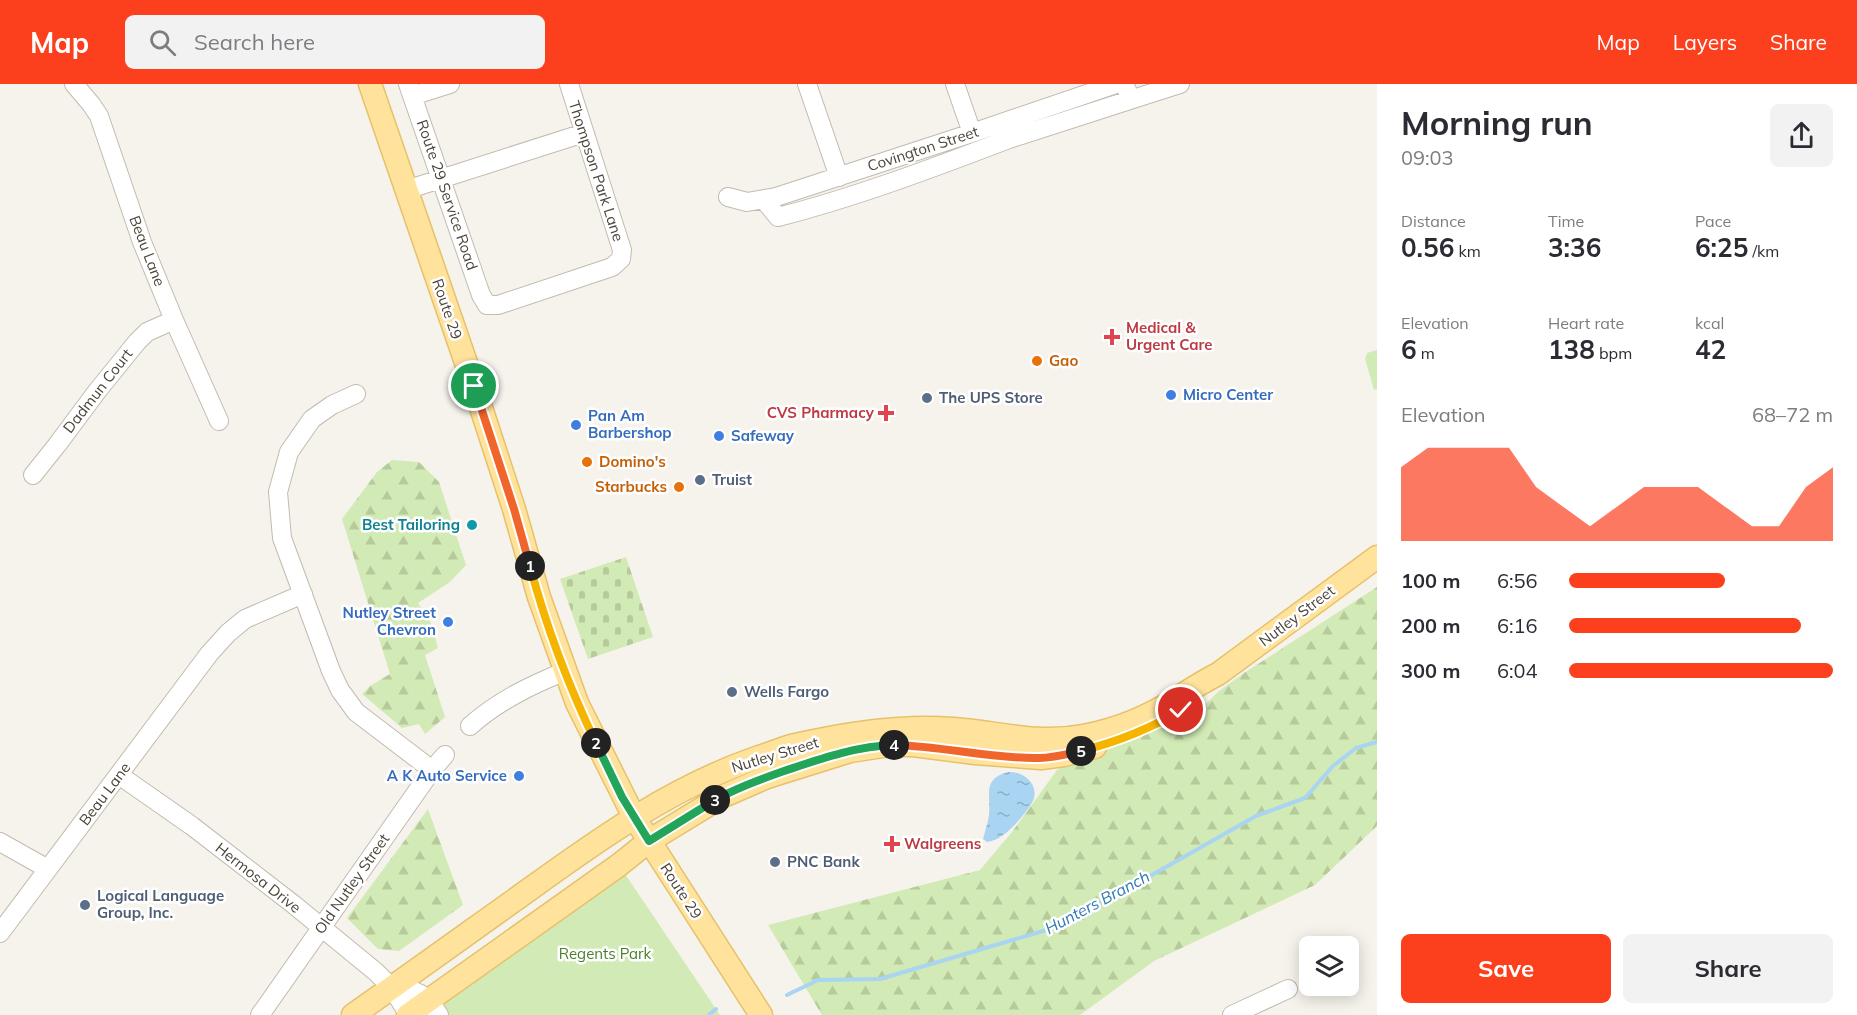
<!DOCTYPE html>
<meta charset="utf-8">
<style>
body{margin:0;font-family:Mulish,sans-serif;background:#f2f2f3;color:#2b2b33;height:100vh;display:flex;flex-direction:column;font-size:22px;white-space:nowrap}
*{box-sizing:border-box;margin:0}
p{font-size:20px;color:#7c7c81}
.icon{flex:none;width:33px;height:33px;fill:none;stroke:currentColor;stroke-width:2;stroke-linecap:round;stroke-linejoin:round}
.map{position:relative;flex:1;overflow:hidden}
.panel{display:flex;flex-direction:column;background:#fff;width:480px}
.panel>*{flex:none}
.fabs{position:absolute;left:1299px;top:852px;display:grid;gap:12px}
.fabs a{display:grid;place-items:center;width:60px;height:60px;border-radius:9px;background:#fff;box-shadow:0 3px 15px #0003;font-size:30px}
.pin{position:absolute;display:grid;place-items:center;width:51px;height:51px;color:#fff;margin:-26px;border:3px solid #fff;border-radius:50%;box-shadow:0 2px 6px #0007}
.km{position:absolute;width:30px;height:30px;margin:-15px;border-radius:50%;background:#222;color:#fff;font-size:16px;line-height:30px;text-align:center}
.round{display:grid;place-items:center;flex:none;width:63px;height:63px;border-radius:9px;background:#f2f2f3}
.summary{display:flex;align-items:center;justify-content:space-between;height:102px;padding:0 24px}
h1{font-size:33px;font-weight:700;line-height:45px}
.figures{display:grid;grid-template-columns:repeat(3,1fr);gap:9px;height:102px;padding:6px 24px}
.figures div{display:grid;align-content:center}
.figures b{font-size:26px;font-weight:700}
.figures small{font-size:16px;font-weight:400}
.figures p{font-size:16px}
.chart{height:168px;padding:12px 24px}
.chart p{display:flex;justify-content:space-between}
.chart svg{width:100%;height:108px;margin-top:6px;fill:#fc3f1d;opacity:.7}
.button{display:flex;gap:12px;margin-top:auto;padding:12px 24px}
.button a{flex:1;height:69px;border-radius:9px;background:#fc3f1d;color:#fff;font-size:24px;font-weight:700;line-height:69px;text-align:center}
.button a+a{background:#f2f2f3;color:#2b2b33}
ul{padding:0 24px;list-style:none;font-size:20px}
li{display:grid;grid-template-columns:96px 72px 1fr;align-items:center;height:45px}
li i{height:15px;border-radius:8px;background:#fc3f1d}
header{display:flex;align-items:center;gap:36px;box-sizing:border-box;height:84px;padding:0 30px;background:#fc3f1d;color:#fff}
header strong{font-size:28px}
nav{display:flex;gap:33px;margin-inline-start:auto;font-size:21px}
.search{width:420px;height:54px;background:#f2f2f3;display:flex;align-items:center;gap:15px;box-sizing:border-box;padding:0 21px;border-radius:9px;color:#7c7c81;font-size:22px}
main{display:flex;flex:1;min-height:0}
.map>svg:first-child{display:block}
.forest{fill:url(#forest-firs)}
.cemetery{fill:url(#cemetery-stones)}
.green{fill:#d2eab5}
.water{fill:url(#water-ripples)}
.lines{fill:none;stroke-linecap:round;stroke-linejoin:round}
.stream{stroke:#a9d4f2;stroke-width:4}
.minor-casing{stroke:#c2bbae;stroke-width:20}
.major-casing{stroke:#e6c16a;stroke-width:25}
.minor{stroke:#fff;stroke-width:18}
.major{stroke:#ffe39c;stroke-width:22}
.split-1-casing{stroke:#fff;stroke-width:12}
.split-2-casing{stroke:#fff;stroke-width:12}
.split-3-casing{stroke:#fff;stroke-width:12}
.split-4-casing{stroke:#fff;stroke-width:12}
.split-5-casing{stroke:#fff;stroke-width:12}
.split-6-casing{stroke:#fff;stroke-width:12}
.split-1{stroke:#f0652b;stroke-width:8}
.split-2{stroke:#f5b400;stroke-width:8}
.split-3{stroke:#22a559;stroke-width:8}
.split-4{stroke:#22a559;stroke-width:8}
.split-5{stroke:#f0652b;stroke-width:8}
.split-6{stroke:#f5b400;stroke-width:8}
.health-dot{fill:#e0444e;stroke:#fff;stroke-width:2}
.food-dot{fill:#e8710a;stroke:#fff;stroke-width:2}
.shop-dot{fill:#3f7fe0;stroke:#fff;stroke-width:2}
.service-dot{fill:#5c6f8a;stroke:#fff;stroke-width:2}
.culture-dot{fill:#0f9aa8;stroke:#fff;stroke-width:2}
.labels{text-anchor:middle;stroke-width:5;stroke-linejoin:round;paint-order:stroke}
.street-label{font-size:15px;fill:#4b4439;stroke:#fff}
.health-label{font-size:15px;font-weight:bold;fill:#be3a42;stroke:#fff;text-anchor:start}
.food-label{font-size:15px;font-weight:bold;fill:#c56008;stroke:#fff;text-anchor:start}
.shop-label{font-size:15px;font-weight:bold;fill:#366cbe;stroke:#fff;text-anchor:start}
.service-label{font-size:15px;font-weight:bold;fill:#4e5e75;stroke:#fff;text-anchor:start}
.culture-label{font-size:15px;font-weight:bold;fill:#0d838f;stroke:#fff;text-anchor:end}
.park-label{font-size:15px;fill:#4a7f2a;stroke:#fff}
.water-label{font-size:16px;font-style:italic;fill:#2e7ab2;stroke:#fff}
</style>
<header>
<strong>Map</strong>
<div class="search"><svg class="icon" aria-label="search" viewBox="0 0 24 24"><circle cx="10" cy="10" r="6"/><path d="M15 15l6 6"/></svg>Search here</div>
<nav><a>Map</a><a>Layers</a><a>Share</a></nav>
</header>
<main>
<div class="map">
<svg width="1377" height="931" viewBox="0 0 1377 931">
<defs>
<pattern id="forest-firs" width="22" height="20" patternUnits="userSpaceOnUse" patternTransform="scale(1.5)"><rect width="22" height="20" fill="#d2eab5"/><path d="M5 1l3.5 6h-7zM16 11l3.5 6h-7z" fill="#b6ca9c"/></pattern>
<pattern id="cemetery-stones" width="16" height="16" patternUnits="userSpaceOnUse" patternTransform="scale(1.5)"><rect width="16" height="16" fill="#d2eab5"/><path d="M2 7V4a2 2 0 0 1 4 0v3zM10 15v-3a2 2 0 0 1 4 0v3z" fill="#b6ca9c"/></pattern>
<pattern id="water-ripples" width="26" height="14" patternUnits="userSpaceOnUse" patternTransform="scale(1.5)"><rect width="26" height="14" fill="#a9d4f2"/><path d="M2 4q2-2 4 0t4 0M15 11q2-2 4 0t4 0" fill="none" stroke="#8caec5"/></pattern>
</defs>
<rect width="100%" height="100%" fill="#f6f3ec"/>
<path class="forest" d="M 392,376 L 419,378 L 439,398 L 466,481 L 450,498 L 418,519 L 431,539 L 438,564 L 425,571 L 445,633 L 425,650 L 419,640 L 402,644 L 362,610 L 370,602 L 390,590 L 342,435 L 377,388 Z
M 1377,503 L 1377,742 L 1315,801 L 1154,877 L 1080,931 L 822,931 L 768,841 L 980,786 L 1012,748 L 1057,686 L 1082,671 L 1141,652 L 1194,631 L 1219,607 L 1244,589 Z
M 428,725 L 463,821 L 399,867 L 378,865 L 347,834 Z"/>
<path class="cemetery" d="M 626,473 L 653,553 L 588,575 L 560,495 Z"/>
<path class="green" d="M 1377,266 L 1377,305 L 1374,306 L 1365,275 L 1367,269 Z
M 619,781 L 720,931 L 426,931 Z"/>
<path class="water" d="M 1008,688 C 1022,687 1038,698 1034,714 C 1031,724 1010,748 1000,753 C 996,756 992,757 987,758 L 983,755 C 985,747 988,739 989,731 C 991,710 982,695 1008,688 Z"/>
<g class="lines">
<path class="stream" d="M 787,911 L 818,896 L 880,895 L 1050,845 L 1115,812 L 1256,732 L 1305,714 L 1333,682 L 1356,664 L 1377,658
M 709,931 L 716,925"/>
<g class="minor-casing">
<path id="minor" d="M 74,0 L 91,20 L 99,32 L 142,158 L 174,236 L 219,337
M 408,0 L 481,211 L 487,221 L 498,221 L 612,183 L 621,175 L 622,166 L 569,0
M 807,0 L 839,93
M 955,0 L 972,49
M 1127,6 L 1130,16 L 1180,0
M 412,12 L 450,0
M 1005,44 L 1009,55 L 1130,16
M 406,106 L 584,49
M 728,113 L 747,118 L 776,113 L 972,49 L 1116,0
M 764,116 L 778,133 C 856,113 933,84 1009,55
M 356,310 L 332,321 L 312,335 L 289,368 L 278,408 L 282,454 L 331,587 L 340,606 L 356,628 L 432,686
M 33,391 L 57,361 L 98,306 L 137,258 L 147,248 L 174,236
M 470,642 C 498,617 531,601 566,587
M 119,691 L 192,742 L 293,820 L 376,888 L 392,904 L 409,931
M 0,758 L 48,785
M 0,849 L 209,570 L 228,549 L 245,535 L 303,510
M 392,904 C 420,907 423,907 439,931
M 260,931 L 432,686 L 445,671
M 1232,931 L 1288,905"/>
</g>
<g class="major-casing">
<path id="major" d="M 370,0 L 474,302 L 514,425 L 539,513 L 577,619 L 634,733 L 761,931
M 353,931 C 413,889 471,847 530,805 C 602,753 674,702 759,673 C 770,670 780,665 791,662 C 845,650 898,641 953,645 C 999,648 1036,661 1083,652 C 1116,646 1148,633 1176,615 C 1190,606 1202,598 1218,590 L 1377,473
M 408,931 L 619,781 L 649,757 L 721,713 L 767,693 L 850,667 L 890,661 L 913,661 L 975,669 L 1041,674 L 1064,671 L 1095,663"/>
</g>
<use href="#minor" class="minor"/>
<use href="#major" class="major"/>
</g>
<g class="lines">
<g class="split-1-casing">
<path id="split-1" d="M 474,302 L 514,425 L 530,482"/>
</g>
<g class="split-2-casing">
<path id="split-2" d="M 530,482 C 546,542 569,603 596,659"/>
</g>
<g class="split-3-casing">
<path id="split-3" d="M 596,659 L 622,713 L 649,757 L 715,716"/>
</g>
<g class="split-4-casing">
<path id="split-4" d="M 715,716 C 736,704 761,695 784,687 C 820,675 856,662 894,661"/>
</g>
<g class="split-5-casing">
<path id="split-5" d="M 894,661 C 943,662 991,675 1039,674 C 1053,674 1068,670 1081,667"/>
</g>
<g class="split-6-casing">
<path id="split-6" d="M 1081,667 C 1116,658 1150,645 1181,626"/>
</g>
<use href="#split-1" class="split-1"/>
<use href="#split-2" class="split-2"/>
<use href="#split-3" class="split-3"/>
<use href="#split-4" class="split-4"/>
<use href="#split-5" class="split-5"/>
<use href="#split-6" class="split-6"/>
</g>
<g class="health-dot">
<path d="M1109 244h6v6h6v6h-6v6h-6v-6h-6v-6h6z"/>
<path d="M883 320h6v6h6v6h-6v6h-6v-6h-6v-6h6z"/>
<path d="M889 751h6v6h6v6h-6v6h-6v-6h-6v-6h6z"/>
</g>
<g class="food-dot">
<circle cx="1037" cy="277" r="6"/>
<circle cx="587" cy="378" r="6"/>
<circle cx="679" cy="403" r="6"/>
</g>
<g class="shop-dot">
<circle cx="1171" cy="311" r="6"/>
<circle cx="576" cy="341" r="6"/>
<circle cx="719" cy="352" r="6"/>
<circle cx="448" cy="538" r="6"/>
<circle cx="519" cy="692" r="6"/>
</g>
<g class="service-dot">
<circle cx="927" cy="314" r="6"/>
<circle cx="700" cy="396" r="6"/>
<circle cx="732" cy="608" r="6"/>
<circle cx="775" cy="778" r="6"/>
<circle cx="85" cy="821" r="6"/>
</g>
<circle class="culture-dot" cx="472" cy="441" r="6"/>
<g class="labels">
<g class="street-label">
<text transform="translate(923 65) rotate(-18)" y="5">Covington Street</text>
<text transform="translate(596 87) rotate(72)" y="5">Thompson Park Lane</text>
<text transform="translate(447 111) rotate(71)" y="5">Route 29 Service Road</text>
<text transform="translate(147 167) rotate(69)" y="5">Beau Lane</text>
<text transform="translate(447 225) rotate(71)" y="5">Route 29</text>
<text transform="translate(98 307) rotate(-52)" y="5">Dadmun Court</text>
<text transform="translate(1297 532) rotate(-37)" y="5">Nutley Street</text>
<text transform="translate(775 671) rotate(-17)" y="5">Nutley Street</text>
<text transform="translate(105 710) rotate(-53)" y="5">Beau Lane</text>
<text transform="translate(258 794) rotate(38)" y="5">Hermosa Drive</text>
<text transform="translate(352 800) rotate(-55)" y="5">Old Nutley Street</text>
<text transform="translate(681 807) rotate(57)" y="5">Route 29</text>
</g>
<g class="health-label">
<text x="1126" y="249">Medical &amp;<tspan x="1126" dy="17">Urgent Care</tspan></text>
<text x="874" y="334" text-anchor="end">CVS Pharmacy</text>
<text x="904" y="765">Walgreens</text>
</g>
<g class="food-label">
<text x="1049" y="282">Gao</text>
<text x="599" y="383">Domino's</text>
<text x="667" y="408" text-anchor="end">Starbucks</text>
</g>
<g class="shop-label">
<text x="1183" y="316">Micro Center</text>
<text x="588" y="337">Pan Am<tspan x="588" dy="17">Barbershop</tspan></text>
<text x="731" y="357">Safeway</text>
<text x="436" y="534" text-anchor="end">Nutley Street<tspan x="436" dy="17">Chevron</tspan></text>
<text x="507" y="697" text-anchor="end">A K Auto Service</text>
</g>
<g class="service-label">
<text x="939" y="319">The UPS Store</text>
<text x="712" y="401">Truist</text>
<text x="744" y="613">Wells Fargo</text>
<text x="787" y="783">PNC Bank</text>
<text x="97" y="817">Logical Language<tspan x="97" dy="17">Group, Inc.</tspan></text>
</g>
<g class="culture-label">
<text x="460" y="446">Best Tailoring</text>
</g>
<g class="park-label">
<text x="605" y="875">Regents Park</text>
</g>
<g class="water-label">
<text transform="translate(1097 818) rotate(-28)" y="6">Hunters Branch</text>
</g>
</g>
</svg>
<div class="fabs">
<a><svg class="icon" aria-label="layers" viewBox="0 0 24 24"><path d="M12 4l9 5-9 5-9-5zM3 14l9 5 9-5"/></svg></a>
</div>
<div class="pin" style="left:474px;top:302px;background:#1e9e55"><svg class="icon" aria-label="arrive" viewBox="0 0 24 24"><path d="M6 21V4h12l-3 4 3 4H6"/></svg></div>
<div class="pin" style="left:1181px;top:626px;background:#d93025"><svg class="icon" aria-label="check" viewBox="0 0 24 24"><path d="M5 12l5 5 9-10"/></svg></div>
<b class="km" style="left:530px;top:482px">1</b>
<b class="km" style="left:596px;top:659px">2</b>
<b class="km" style="left:715px;top:716px">3</b>
<b class="km" style="left:894px;top:661px">4</b>
<b class="km" style="left:1081px;top:667px">5</b>
</div>
<section class="panel">
<div class="summary"><div><h1>Morning run</h1><p>09:03</p></div><a class="round"><svg class="icon" aria-label="share" viewBox="0 0 24 24"><path d="M12 15V3M7 8l5-5 5 5M5 13v7h14v-7"/></svg></a></div>
<div class="figures">
<div><p>Distance</p><b>0.56<small> km</small></b></div>
<div><p>Time</p><b>3:36</b></div>
<div><p>Pace</p><b>6:25<small> /km</small></b></div>
</div>
<div class="figures">
<div><p>Elevation</p><b>6<small> m</small></b></div>
<div><p>Heart rate</p><b>138<small> bpm</small></b></div>
<div><p>kcal</p><b>42</b></div>
</div>
<div class="chart"><p><span>Elevation</span>68–72 m</p>
<svg viewBox="0 0 160 44" preserveAspectRatio="none"><path d="M0 44V14L10 6L20 6L30 6L40 6L50 22L60 30L70 38L80 30L90 22L100 22L110 22L120 30L130 38L140 38L150 22L160 14V44z"/></svg>
</div>
<ul>
<li><b>100 m</b>6:56<i style="width:59%"></i></li>
<li><b>200 m</b>6:16<i style="width:88%"></i></li>
<li><b>300 m</b>6:04<i style="width:100%"></i></li>
</ul>
<div class="button"><a>Save</a><a>Share</a></div>
</section>
</main>
